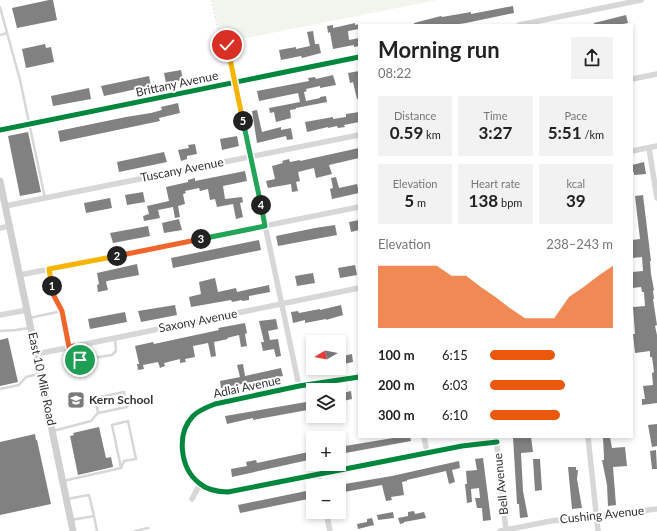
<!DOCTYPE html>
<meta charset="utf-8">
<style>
body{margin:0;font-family:Lato,sans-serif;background:#f2f2f2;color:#222;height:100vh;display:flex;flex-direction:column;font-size:15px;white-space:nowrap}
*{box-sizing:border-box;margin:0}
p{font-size:13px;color:#767676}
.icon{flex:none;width:22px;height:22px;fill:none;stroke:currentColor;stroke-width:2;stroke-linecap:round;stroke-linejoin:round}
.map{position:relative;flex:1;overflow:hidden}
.side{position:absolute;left:358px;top:24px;width:275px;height:414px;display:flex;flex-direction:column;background:#fff;border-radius:0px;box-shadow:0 2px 6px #0003}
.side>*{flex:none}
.needle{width:26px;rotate:260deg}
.fabs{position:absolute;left:306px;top:335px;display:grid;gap:8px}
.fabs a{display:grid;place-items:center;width:40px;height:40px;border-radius:0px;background:#fff;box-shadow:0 2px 6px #0003;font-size:20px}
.pin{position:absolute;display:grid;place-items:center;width:34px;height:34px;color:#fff;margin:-17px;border:2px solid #fff;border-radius:50%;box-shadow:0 1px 4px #0007}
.km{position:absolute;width:20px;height:20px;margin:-10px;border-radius:50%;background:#222;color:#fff;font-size:11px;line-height:20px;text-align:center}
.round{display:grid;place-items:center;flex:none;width:42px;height:42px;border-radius:0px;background:#f2f2f2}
.summary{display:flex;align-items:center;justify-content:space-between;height:68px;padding:0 20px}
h1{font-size:22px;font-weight:700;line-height:30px}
.figures{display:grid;grid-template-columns:repeat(3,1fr);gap:6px;height:68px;padding:4px 20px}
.figures div{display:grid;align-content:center;border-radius:0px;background:#f2f2f2;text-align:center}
.figures b{font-size:17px;font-weight:700}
.figures small{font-size:11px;font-weight:400}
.figures p{font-size:11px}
.chart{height:112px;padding:8px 20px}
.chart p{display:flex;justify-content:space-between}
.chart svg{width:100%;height:72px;margin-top:4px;fill:#ea580c;opacity:.7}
ul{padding:0 20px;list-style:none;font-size:13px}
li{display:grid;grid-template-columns:64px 48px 1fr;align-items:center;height:30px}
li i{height:10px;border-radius:5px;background:#ea580c}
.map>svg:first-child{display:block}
.green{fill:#f1f5ed}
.building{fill:#818181}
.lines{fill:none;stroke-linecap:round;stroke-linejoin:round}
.path{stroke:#d6d6d6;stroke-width:1;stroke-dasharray:2 2;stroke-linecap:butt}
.lane{stroke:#d7d7d7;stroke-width:2.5}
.street{stroke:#d7d7d7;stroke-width:5.5}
.secondary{stroke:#d0d0d0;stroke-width:7}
.cycleway-casing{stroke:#fff;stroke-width:8}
.cycleway{stroke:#00873e;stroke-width:5}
.split-1-casing{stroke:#fff;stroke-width:8}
.split-2-casing{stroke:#fff;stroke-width:8}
.split-3-casing{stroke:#fff;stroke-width:8}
.split-4-casing{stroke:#fff;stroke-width:8}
.split-5-casing{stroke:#fff;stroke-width:8}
.split-6-casing{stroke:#fff;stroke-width:8}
.split-1{stroke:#f0652b;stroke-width:5}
.split-2{stroke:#f5b400;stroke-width:5}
.split-3{stroke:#f0652b;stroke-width:5}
.split-4{stroke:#22a559;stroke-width:5}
.split-5{stroke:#22a559;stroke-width:5}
.split-6{stroke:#f5b400;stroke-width:5}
.labels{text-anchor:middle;stroke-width:4;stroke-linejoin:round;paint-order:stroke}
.street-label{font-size:12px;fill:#333;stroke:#fff}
.poi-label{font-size:12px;font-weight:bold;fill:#333;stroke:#fff;text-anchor:start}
</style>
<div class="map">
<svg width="657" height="531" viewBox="0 0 657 531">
<rect width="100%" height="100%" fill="#fff"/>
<path class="green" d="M 213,0 L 437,0 L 222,43 Z"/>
<path class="building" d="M 49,0 L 53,0 L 57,20 L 17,28 L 12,8 Z
M 513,6 L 514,13 L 466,23 L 453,25 L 414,25 L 414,23 L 441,16 L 442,17 L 471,12 L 471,14 Z
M 626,15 L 628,23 L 618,25 L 594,25 L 594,23 Z
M 355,23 L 355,25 L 359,24 L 359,29 L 348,31 L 349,40 L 359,38 L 359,46 L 354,47 L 354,45 L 333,49 L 330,32 L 328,33 L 327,26 L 333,25 L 333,28 Z
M 313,31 L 315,44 L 319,44 L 321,53 L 302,58 L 301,56 L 281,60 L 279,50 L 296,47 L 296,49 L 310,46 L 307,32 Z
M 45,44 L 46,48 L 51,47 L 54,62 L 26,68 L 22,49 Z
M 181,70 L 183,80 L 166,83 L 164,73 Z
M 359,71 L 359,99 L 357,99 L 353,82 L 350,83 L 348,73 Z
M 333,75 L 336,85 L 320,88 L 320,86 L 306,89 L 307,91 L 304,92 L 306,101 L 320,98 L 320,97 L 326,96 L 327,102 L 296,108 L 296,109 L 290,110 L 291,118 L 276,122 L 274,112 L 270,113 L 269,108 L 300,102 L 298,93 L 259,101 L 257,91 L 309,81 L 308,78 L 315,77 L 316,79 Z
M 149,76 L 151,86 L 104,96 L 101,86 Z
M 89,88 L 91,99 L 53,106 L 51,96 Z
M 178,103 L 180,113 L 159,118 L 160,121 L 60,142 L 58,131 L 126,117 L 151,113 L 162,110 L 161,107 Z
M 257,110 L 262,132 L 281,127 L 281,130 L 291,128 L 293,139 L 287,140 L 286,136 L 257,143 L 252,111 Z
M 359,112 L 359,122 L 344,125 L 345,127 L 338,128 L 337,126 L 328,128 L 328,127 L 307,132 L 305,122 L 333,117 L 333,119 L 346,117 L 346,114 Z
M 28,132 L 41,192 L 20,196 L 8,136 Z
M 237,136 L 239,146 L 222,150 L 220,139 Z
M 195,144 L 197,154 L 187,156 L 187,159 L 181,161 L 178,150 L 189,148 L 188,145 Z
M 359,148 L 359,158 L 329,165 L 332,174 L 316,178 L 314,168 L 298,172 L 300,181 L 296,182 L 298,191 L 292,192 L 291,184 L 268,188 L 266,181 L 275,179 L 272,166 L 283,163 L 282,161 L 289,159 L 290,162 L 300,160 L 300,161 Z
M 164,152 L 167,162 L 119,172 L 117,162 Z
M 644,162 L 646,174 L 634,175 L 634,172 L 632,173 L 632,165 Z
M 245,171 L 247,181 L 223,186 L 225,199 L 242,197 L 243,202 L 240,203 L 243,217 L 236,219 L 233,204 L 217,207 L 215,199 L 210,200 L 208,189 L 200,191 L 199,188 L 185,191 L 186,193 L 183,194 L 185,204 L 178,206 L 180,217 L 175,218 L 173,207 L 158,210 L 160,218 L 144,221 L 143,216 L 149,214 L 147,206 L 169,201 L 166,187 L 188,182 L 188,180 L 195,178 L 195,181 Z
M 336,177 L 339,188 L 357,184 L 359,193 L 332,199 L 330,189 L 333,188 L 331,178 Z
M 143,192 L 145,202 L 127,205 L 125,195 Z
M 643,195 L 651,261 L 650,261 L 651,274 L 654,290 L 653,291 L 654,299 L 653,299 L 657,325 L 655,326 L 657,335 L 657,403 L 642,405 L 642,399 L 645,399 L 643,386 L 653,385 L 652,373 L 654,372 L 652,357 L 650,357 L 650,351 L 635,353 L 633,334 L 635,334 L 633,307 L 645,306 L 644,292 L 642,292 L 641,287 L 632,288 L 632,272 L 643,271 L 642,257 L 632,258 L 632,240 L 640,239 L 635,196 Z
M 110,198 L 112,208 L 86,213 L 84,203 Z
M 179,219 L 182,230 L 164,233 L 162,223 Z
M 359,220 L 359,230 L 351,232 L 349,222 Z
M 335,225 L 337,235 L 278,246 L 276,236 L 315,228 Z
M 148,226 L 150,236 L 113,243 L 110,233 Z
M 259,240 L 261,250 L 173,268 L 171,258 Z
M 137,264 L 139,275 L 107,281 L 106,282 L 108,290 L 98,292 L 97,285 L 99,284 L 97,273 Z
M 355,265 L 357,275 L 340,278 L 338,268 Z
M 313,273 L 315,283 L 297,286 L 295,276 Z
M 215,278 L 218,292 L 236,288 L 237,292 L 269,285 L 270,292 L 249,296 L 249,300 L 242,301 L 242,300 L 232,302 L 231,300 L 191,307 L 189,297 L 201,294 L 199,282 Z
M 175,305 L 177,315 L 141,322 L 138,311 Z
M 341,305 L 343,315 L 326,320 L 326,319 L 305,323 L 305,320 L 293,323 L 291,312 L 298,311 L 299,313 L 320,309 L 320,310 Z
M 125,312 L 127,322 L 90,329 L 88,319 Z
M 276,319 L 278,329 L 268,331 L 270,340 L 278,339 L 281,356 L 276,357 L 274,349 L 263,351 L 261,342 L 264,342 L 259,321 Z
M 245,323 L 247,333 L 245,334 L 247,346 L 241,347 L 239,335 L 227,338 L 228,339 L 214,342 L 216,356 L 211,357 L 208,343 L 193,346 L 195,357 L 185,359 L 186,362 L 180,363 L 180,359 L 164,363 L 165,366 L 160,368 L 158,362 L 143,365 L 144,369 L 138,370 L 137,364 L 139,364 L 135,346 L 153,342 L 154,344 L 219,330 L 218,328 Z
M 8,338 L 18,382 L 0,386 L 0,340 Z
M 352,354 L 353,362 L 339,365 L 339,357 Z
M 243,364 L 245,376 L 281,368 L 283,376 L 221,388 L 220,381 L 240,377 L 237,365 Z
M 351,391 L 352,399 L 339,402 L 339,394 Z
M 312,401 L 313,409 L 253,420 L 253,418 L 227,424 L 225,416 Z
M 657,424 L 657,446 L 652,447 L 648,425 Z
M 99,427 L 106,458 L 111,457 L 113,467 L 78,475 L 70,436 L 74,435 L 73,433 Z
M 35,434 L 36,440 L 37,440 L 51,504 L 0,515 L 0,442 Z
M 399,437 L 410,437 L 411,441 L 340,454 L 339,447 Z
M 513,437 L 531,437 L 533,452 L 521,453 L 523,491 L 528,517 L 520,518 L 519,504 L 517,504 Z
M 603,437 L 610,437 L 612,448 L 625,447 L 627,466 L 613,467 L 616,505 L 608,506 L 607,485 L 602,460 L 604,460 L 604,457 Z
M 656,450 L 657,469 L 652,469 L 650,451 Z
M 313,451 L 313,459 L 232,477 L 231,469 L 247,466 L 246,462 L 256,460 L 257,463 Z
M 483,458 L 491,520 L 483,521 L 482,508 L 477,508 L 475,498 L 480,498 L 479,488 L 471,489 L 472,502 L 467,503 L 465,484 L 467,484 L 466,471 L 477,470 L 475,459 Z
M 533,459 L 540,459 L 542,490 L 535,491 Z
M 459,461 L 460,468 L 452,470 L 455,482 L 449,484 L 446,471 L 407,480 L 407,481 L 402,482 L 404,495 L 391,497 L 392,500 L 386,501 L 382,485 L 339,493 L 339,485 L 392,476 Z
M 568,467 L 576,467 L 576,470 L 578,470 L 577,479 L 582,508 L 572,509 Z
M 311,490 L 313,498 L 240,513 L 238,505 Z
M 414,511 L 415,514 L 424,512 L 426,518 L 404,522 L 404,523 L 400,524 L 398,518 L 408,516 L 408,512 Z
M 393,512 L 394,518 L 378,520 L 377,515 Z
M 372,518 L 374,525 L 358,529 L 357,524 L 367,522 L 367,519 Z"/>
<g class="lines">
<path class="path" d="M 212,0 L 221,44"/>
<path class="lane" d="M 0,7 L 20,80 L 45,198
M 0,35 L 7,33
M 49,269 L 54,296 L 62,311 L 69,347
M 29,318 L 62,311
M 0,331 L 16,330 L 29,328
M 74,347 L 76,357 L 80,360 L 112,355 L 116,351 L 115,338
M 0,389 L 19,385 L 26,377 L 38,374
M 53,431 L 91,421 L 98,413 L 127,407 L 124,392 L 95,398 L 98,413
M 63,481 L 121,468 L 124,461 L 136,459 L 128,421 L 112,425 L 121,468
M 67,499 L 89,495 L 94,516 L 71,520
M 94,516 L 97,531
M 135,531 L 148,528"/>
<path class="street" d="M 519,25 L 641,0
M 227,45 L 299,386
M 632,79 L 657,74
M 0,130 L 359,57
M 649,148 L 657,198
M 632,151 L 657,146
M 5,206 L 359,135
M 0,228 L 10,226
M 20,275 L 359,207
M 0,315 L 27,310
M 37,354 L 359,288
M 359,377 L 299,386 L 215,404 C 207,407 199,410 193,416 C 176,434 180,468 199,483 C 207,490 217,492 228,492 L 462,446 L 497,442
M 424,437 L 427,452
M 496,437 L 506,531
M 588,437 L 598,531
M 318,475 L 321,486
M 192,499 L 200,484
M 326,512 L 330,531
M 500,531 L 551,521 L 657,509"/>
<path class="secondary" d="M 0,181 L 73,531"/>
<g class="cycleway-casing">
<path id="cycleway" d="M 0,130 L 359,57
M 359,377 L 299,386 L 215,404 C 207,407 199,410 193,416 C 176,434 180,468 199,483 C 207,490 217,492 228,492 L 462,446 L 497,442"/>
</g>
<use href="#cycleway" class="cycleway"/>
</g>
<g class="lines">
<g class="split-1-casing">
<path id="split-1" d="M 52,286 L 54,296 L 62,311 L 69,347 L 74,346 L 76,357 L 80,360"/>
</g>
<g class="split-2-casing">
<path id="split-2" d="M 52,286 L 49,269 L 117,256"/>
</g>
<g class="split-3-casing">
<path id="split-3" d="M 117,256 L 201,239"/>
</g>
<g class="split-4-casing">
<path id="split-4" d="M 201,239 L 265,226 L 261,205"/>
</g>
<g class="split-5-casing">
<path id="split-5" d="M 243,121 L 261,205"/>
</g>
<g class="split-6-casing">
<path id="split-6" d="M 227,45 L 243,121"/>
</g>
<use href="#split-1" class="split-1"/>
<use href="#split-2" class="split-2"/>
<use href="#split-3" class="split-3"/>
<use href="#split-4" class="split-4"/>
<use href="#split-5" class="split-5"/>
<use href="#split-6" class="split-6"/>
</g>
<defs>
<g id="school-square" transform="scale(0.9)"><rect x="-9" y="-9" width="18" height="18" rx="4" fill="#7a7a7a" stroke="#fff"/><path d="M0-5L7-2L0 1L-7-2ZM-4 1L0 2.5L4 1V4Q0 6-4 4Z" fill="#fff"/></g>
</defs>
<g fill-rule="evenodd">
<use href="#school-square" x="76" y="400"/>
</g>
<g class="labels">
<g class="street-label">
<text transform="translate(177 84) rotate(-12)" y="4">Brittany Avenue</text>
<text transform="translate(182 170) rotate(-11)" y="4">Tuscany Avenue</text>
<text transform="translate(198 321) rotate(-11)" y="4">Saxony Avenue</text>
<text transform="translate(42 379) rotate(78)" y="4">East 10 Mile Road</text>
<text transform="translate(247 387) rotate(-12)" y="4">Adlai Avenue</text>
<text transform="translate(501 484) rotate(-96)" y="4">Bell Avenue</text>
<text transform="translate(602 515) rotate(-6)" y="4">Cushing Avenue</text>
</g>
<g class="poi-label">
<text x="89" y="404">Kern School</text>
</g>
</g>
</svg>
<div class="fabs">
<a><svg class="needle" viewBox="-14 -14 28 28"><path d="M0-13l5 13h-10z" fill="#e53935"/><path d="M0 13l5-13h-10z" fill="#767676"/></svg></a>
<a><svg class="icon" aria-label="layers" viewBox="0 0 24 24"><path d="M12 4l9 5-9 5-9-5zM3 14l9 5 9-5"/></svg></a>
<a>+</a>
<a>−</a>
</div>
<div class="pin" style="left:80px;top:360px;background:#1e9e55"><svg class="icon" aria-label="arrive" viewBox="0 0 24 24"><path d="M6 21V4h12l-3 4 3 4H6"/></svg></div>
<div class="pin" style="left:227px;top:45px;background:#d93025"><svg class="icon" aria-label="check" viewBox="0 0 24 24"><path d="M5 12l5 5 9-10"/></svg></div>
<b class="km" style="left:52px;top:286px">1</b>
<b class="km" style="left:117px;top:256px">2</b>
<b class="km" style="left:201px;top:239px">3</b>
<b class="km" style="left:261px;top:205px">4</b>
<b class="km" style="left:243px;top:121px">5</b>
<section class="side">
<div class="summary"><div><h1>Morning run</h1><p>08:22</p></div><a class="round"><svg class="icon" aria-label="share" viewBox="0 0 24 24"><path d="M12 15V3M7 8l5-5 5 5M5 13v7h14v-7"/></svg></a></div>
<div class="figures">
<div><p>Distance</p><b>0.59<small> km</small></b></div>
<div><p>Time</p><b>3:27</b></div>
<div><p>Pace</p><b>5:51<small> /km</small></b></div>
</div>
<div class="figures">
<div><p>Elevation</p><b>5<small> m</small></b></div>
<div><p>Heart rate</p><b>138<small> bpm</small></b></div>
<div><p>kcal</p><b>39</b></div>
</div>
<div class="chart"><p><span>Elevation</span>238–243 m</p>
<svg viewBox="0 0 160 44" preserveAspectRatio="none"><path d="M0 44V6L10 6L20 6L30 6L40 6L50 12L60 12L70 19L80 25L90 32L100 38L110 38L120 38L130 25L140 19L150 12L160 6V44z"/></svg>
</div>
<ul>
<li><b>100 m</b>6:15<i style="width:53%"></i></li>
<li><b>200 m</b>6:03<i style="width:61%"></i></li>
<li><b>300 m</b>6:10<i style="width:57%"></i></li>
</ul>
</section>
</div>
